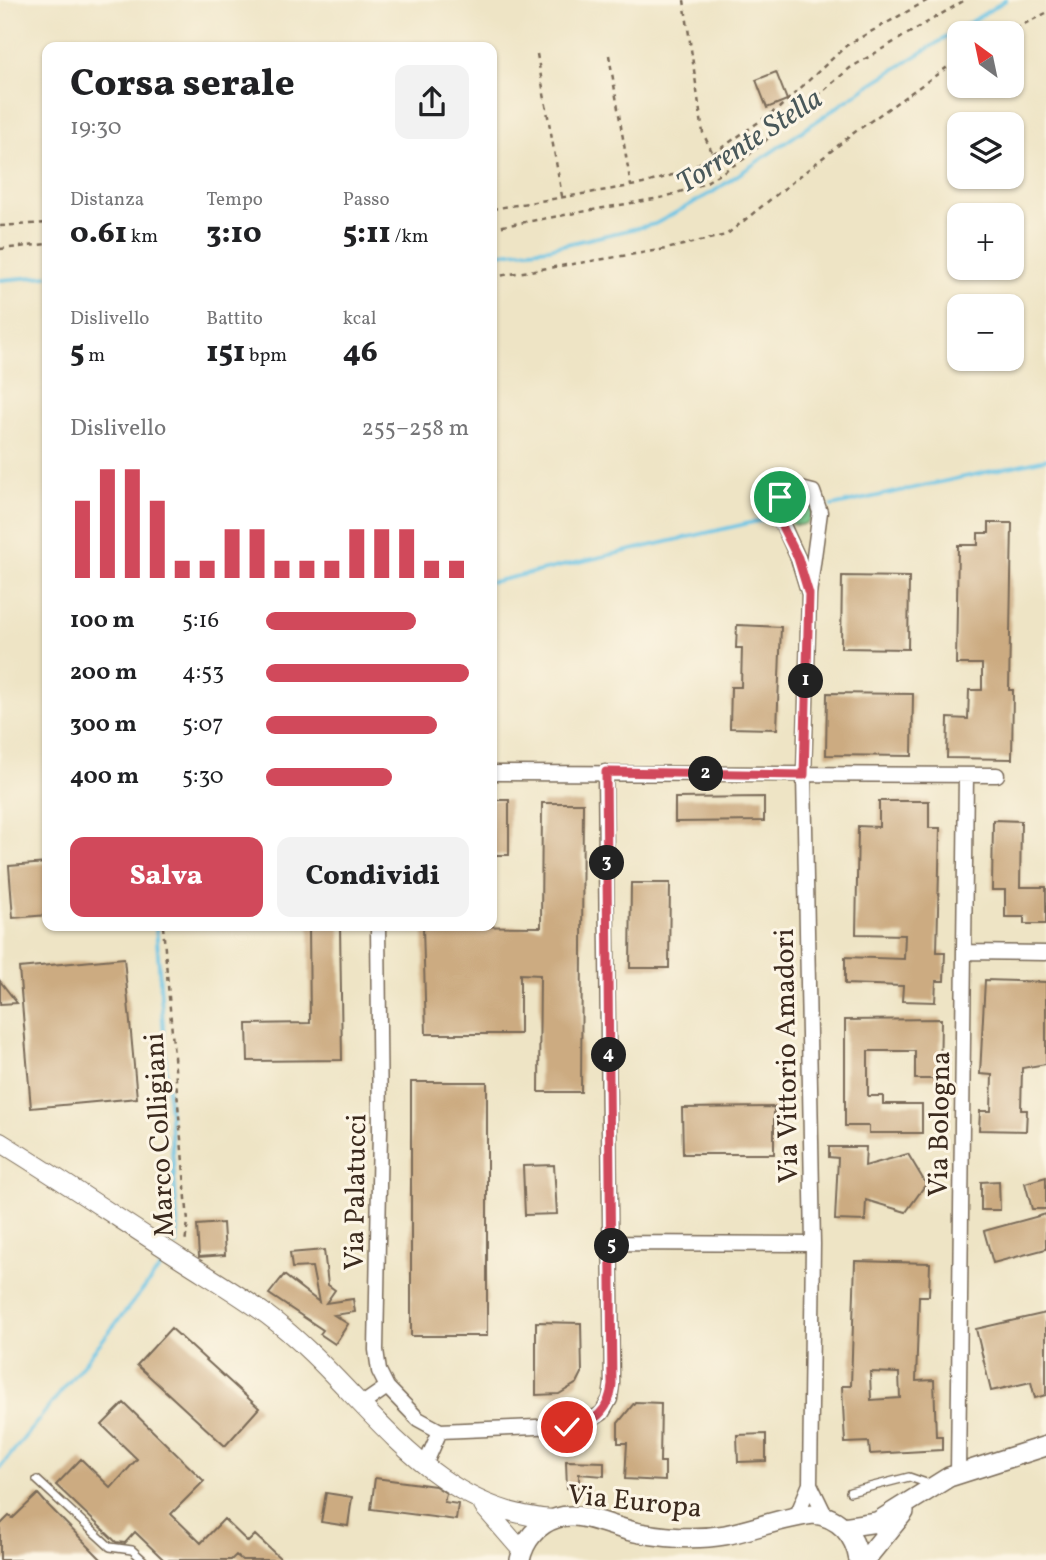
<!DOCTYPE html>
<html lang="it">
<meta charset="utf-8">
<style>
body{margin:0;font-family:Vollkorn,serif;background:#f2f2f2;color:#202124;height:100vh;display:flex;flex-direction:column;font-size:26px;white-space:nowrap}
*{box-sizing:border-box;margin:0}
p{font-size:23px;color:#757577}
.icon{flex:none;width:38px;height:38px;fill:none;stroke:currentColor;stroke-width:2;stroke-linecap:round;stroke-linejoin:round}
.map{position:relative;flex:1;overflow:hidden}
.side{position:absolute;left:42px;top:42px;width:455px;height:889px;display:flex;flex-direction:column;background:#fff;border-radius:14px;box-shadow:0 2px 5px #0004}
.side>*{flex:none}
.needle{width:46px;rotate:327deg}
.fabs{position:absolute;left:947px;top:21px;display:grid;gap:14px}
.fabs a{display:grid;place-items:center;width:77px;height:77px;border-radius:14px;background:#fff;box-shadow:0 2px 5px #0004;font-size:35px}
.pin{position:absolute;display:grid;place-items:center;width:60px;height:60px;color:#fff;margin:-30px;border:4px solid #fff;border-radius:50%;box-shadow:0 2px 7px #0007}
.km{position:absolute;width:35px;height:35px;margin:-18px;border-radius:50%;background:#222;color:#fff;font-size:19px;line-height:35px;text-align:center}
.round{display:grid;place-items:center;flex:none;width:74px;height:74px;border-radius:14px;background:#f2f2f2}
.headline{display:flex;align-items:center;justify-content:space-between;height:119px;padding:0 28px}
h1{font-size:38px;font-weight:800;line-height:52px}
.figures{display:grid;grid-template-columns:repeat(3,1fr);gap:10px;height:119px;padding:7px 28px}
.figures div{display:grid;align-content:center}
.figures b{font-size:30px;font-weight:800}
.figures small{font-size:19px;font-weight:400}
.figures p{font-size:19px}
.chart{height:196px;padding:14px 28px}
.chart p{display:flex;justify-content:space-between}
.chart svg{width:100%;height:126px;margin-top:7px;stroke:#d1495b;stroke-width:6}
.cta{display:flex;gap:14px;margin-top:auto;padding:14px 28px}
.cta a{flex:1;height:80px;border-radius:14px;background:#d1495b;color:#fff;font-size:28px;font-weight:800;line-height:80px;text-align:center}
.cta a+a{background:#f2f2f2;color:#202124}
ul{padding:0 28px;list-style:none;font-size:23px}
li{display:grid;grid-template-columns:112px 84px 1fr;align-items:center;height:52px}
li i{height:18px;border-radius:9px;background:#d1495b}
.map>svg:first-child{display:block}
.grass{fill:url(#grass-tufts);stroke:#648560;stroke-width:2}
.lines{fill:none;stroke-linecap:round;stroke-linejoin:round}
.stream{stroke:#69c4e6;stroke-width:3.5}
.building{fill:#ccab81;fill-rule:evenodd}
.service-casing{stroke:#7a6b58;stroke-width:10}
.minor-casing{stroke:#7a6b58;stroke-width:17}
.tertiary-casing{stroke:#7a6b58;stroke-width:20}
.secondary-casing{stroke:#7a6b58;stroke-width:22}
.path{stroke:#7a6b58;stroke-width:2.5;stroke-dasharray:5 5;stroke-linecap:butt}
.service{stroke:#fff;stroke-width:7}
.minor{stroke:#fff;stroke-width:14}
.tertiary{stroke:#fff;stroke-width:18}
.secondary{stroke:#fff;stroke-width:19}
.route-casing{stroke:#fff;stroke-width:14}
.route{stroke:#d1495b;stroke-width:9}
.labels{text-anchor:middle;stroke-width:6;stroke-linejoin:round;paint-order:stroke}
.street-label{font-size:28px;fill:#3b2a1e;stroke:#fcf5e5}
.water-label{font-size:30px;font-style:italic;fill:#49585a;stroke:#fcf5e5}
</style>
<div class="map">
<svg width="1046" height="1560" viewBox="0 0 1046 1560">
<defs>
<pattern id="grass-tufts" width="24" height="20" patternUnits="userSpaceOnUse" patternTransform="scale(1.75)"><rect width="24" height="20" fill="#8de0a1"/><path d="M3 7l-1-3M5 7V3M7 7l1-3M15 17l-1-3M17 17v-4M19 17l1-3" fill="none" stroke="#7bc08a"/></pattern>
</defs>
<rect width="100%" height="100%" fill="#fcf5e5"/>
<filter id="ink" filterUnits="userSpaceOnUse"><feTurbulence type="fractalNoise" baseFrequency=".0143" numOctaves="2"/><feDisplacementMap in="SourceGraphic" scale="14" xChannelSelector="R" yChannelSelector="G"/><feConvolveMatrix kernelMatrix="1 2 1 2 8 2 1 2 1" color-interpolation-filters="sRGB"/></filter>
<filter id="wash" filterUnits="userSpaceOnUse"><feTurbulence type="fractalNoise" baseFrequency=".00686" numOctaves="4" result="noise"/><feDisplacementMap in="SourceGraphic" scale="28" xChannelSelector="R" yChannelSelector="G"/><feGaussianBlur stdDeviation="1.57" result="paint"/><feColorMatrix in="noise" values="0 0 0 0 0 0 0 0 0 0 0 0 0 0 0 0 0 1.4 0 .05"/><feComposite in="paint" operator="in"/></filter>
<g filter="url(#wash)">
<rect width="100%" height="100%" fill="#eee4c5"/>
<path class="grass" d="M784 511a14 14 0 1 1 28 0a14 14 0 1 1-28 0Z"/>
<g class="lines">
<path class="stream" d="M 492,254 L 549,248 L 655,224 L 713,192 L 868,86 L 1006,0
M 0,280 L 47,276
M 832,506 L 1046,459
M 492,582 L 767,519
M 156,926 L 178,1231 L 176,1245
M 0,1468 L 165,1262"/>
</g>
<g id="blocks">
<path class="building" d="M 776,72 L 787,100 L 767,108 L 756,80 Z
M 989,523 L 1012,523 L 1009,690 L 1013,690 L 1012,759 L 947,758 L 948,718 L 968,719 L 969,690 L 982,690 L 982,664 L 956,664 L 958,545 L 978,545 L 978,533 L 989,533 Z
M 842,576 L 909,577 L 908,649 L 841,648 Z
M 737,625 L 781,627 L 777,729 L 730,728 L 731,687 L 741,687 L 742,648 L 736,648 Z
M 827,693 L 913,694 L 912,756 L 826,755 Z
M 764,797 L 764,821 L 675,822 L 675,798 Z
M 492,800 L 509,800 L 509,855 L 492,855 Z
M 879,801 L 929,801 L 929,828 L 940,828 L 937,952 L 945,952 L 944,981 L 936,981 L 935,1002 L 902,1001 L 903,986 L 845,984 L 845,957 L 904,959 L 905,935 L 856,934 L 858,826 L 879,827 Z
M 542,803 L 583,803 L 581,1092 L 539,1092 L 540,975 L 520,974 L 520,1034 L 426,1034 L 423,926 L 541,927 Z
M 993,820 L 1021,821 L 1020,887 L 1046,887 L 1046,924 L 1024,924 L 1024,917 L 1005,917 L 1005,890 L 992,890 Z
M 47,863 L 47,915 L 13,918 L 9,866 Z
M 631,883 L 670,883 L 669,968 L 630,968 Z
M 309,926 L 340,926 L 342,1060 L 248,1061 L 247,1024 L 310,1023 Z
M 124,958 L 137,1098 L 31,1108 L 19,968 Z
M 985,980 L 1046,982 L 1046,1064 L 1022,1068 L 1021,1110 L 1027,1110 L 1026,1131 L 979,1130 L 980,1111 L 991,1111 L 992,1075 L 980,1074 Z
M 0,981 L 17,1003 L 0,1004 Z
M 941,1019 L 940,1079 L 915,1079 L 915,1051 L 868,1051 L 868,1096 L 883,1096 L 883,1104 L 922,1104 L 922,1133 L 869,1133 L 869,1126 L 845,1126 L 845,1020 Z
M 411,1082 L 487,1082 L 487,1336 L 411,1336 Z
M 774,1107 L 774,1154 L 683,1154 L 682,1108 Z
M 829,1147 L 866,1147 L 865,1166 L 908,1154 L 926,1184 L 906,1212 L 866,1200 L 865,1221 L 835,1220 L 838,1158 L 829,1157 Z
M 554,1165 L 557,1214 L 525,1215 L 523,1166 Z
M 1046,1177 L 1046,1209 L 1032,1209 L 1025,1183 Z
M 999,1181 L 1000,1210 L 981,1210 L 981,1182 Z
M 1046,1214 L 1046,1249 L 993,1263 L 984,1231 Z
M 223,1223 L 225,1255 L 199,1257 L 197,1225 Z
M 324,1250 L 328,1285 L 335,1290 L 326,1303 L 353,1299 L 355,1312 L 334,1315 L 348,1324 L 335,1344 L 320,1334 L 323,1330 L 269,1294 L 284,1275 L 319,1302 L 312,1267 L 292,1268 L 290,1253 Z
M 855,1261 L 930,1263 L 929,1296 L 919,1296 L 916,1381 L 934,1380 L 936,1436 L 942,1436 L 942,1450 L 870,1454 L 869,1442 L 845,1443 L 842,1386 L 851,1386 ZM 870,1372 L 899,1373 L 900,1398 L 871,1400 Z
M 1046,1313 L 1046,1395 L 1035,1398 L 1031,1382 L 991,1391 L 976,1329 Z
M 536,1322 L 581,1323 L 582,1373 L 577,1383 L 559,1394 L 536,1395 Z
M 171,1328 L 259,1408 L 225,1446 L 137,1365 Z
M 635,1402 L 661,1403 L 660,1462 L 665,1462 L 665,1481 L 625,1479 L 627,1443 L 618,1443 L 618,1423 Z
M 124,1403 L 204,1481 L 171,1514 L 201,1543 L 224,1519 L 248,1542 L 255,1535 L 282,1560 L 242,1560 L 236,1555 L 231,1560 L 164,1560 L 135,1532 L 125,1543 L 116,1542 L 56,1485 L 81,1459 L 111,1488 L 137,1459 L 102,1425 Z
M 766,1434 L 766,1461 L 738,1462 L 737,1435 Z
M 566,1461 L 604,1462 L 604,1476 L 579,1474 L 579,1488 L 567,1488 Z
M 375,1478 L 435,1486 L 446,1493 L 444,1502 L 458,1504 L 456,1520 L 371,1509 Z
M 326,1493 L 352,1497 L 348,1526 L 321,1522 Z
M 38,1494 L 46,1503 L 102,1560 L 0,1560 L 0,1525 L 9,1516 L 13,1518 Z"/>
</g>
</g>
<g filter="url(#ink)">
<use href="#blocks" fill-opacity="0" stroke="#7a6b58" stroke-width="2"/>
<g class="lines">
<g class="service-casing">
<path id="service" d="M 37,1480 L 110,1547 L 132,1550 L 143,1560
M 850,1492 L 909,1477 L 932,1485"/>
</g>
<g class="minor-casing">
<path id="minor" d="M 809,594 L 798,558 L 776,510 L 780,497 L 797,488 L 813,492 L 820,512 L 809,594 L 804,775 L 813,1244 L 810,1484 L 825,1515
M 492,773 L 997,775
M 378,926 L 380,1130 L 376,1350 L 379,1371 L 387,1387 L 418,1419 L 440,1431 L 583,1425 L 602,1413 L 610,1399 L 612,1384 L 605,772
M 965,952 L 1046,953
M 612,1243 L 813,1244
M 361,1405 L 387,1387
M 425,1465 L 440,1431
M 958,1474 L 966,775
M 797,1515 L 810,1484"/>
</g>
<g class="tertiary-casing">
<path id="tertiary" d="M 0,1142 C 62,1180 122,1221 183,1260 C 211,1278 240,1295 267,1315 C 363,1386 422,1511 554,1519
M 483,1506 L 522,1551"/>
</g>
<g class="secondary-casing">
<path id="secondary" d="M 843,1527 L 877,1522 L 949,1477 L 1046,1446
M 520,1560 C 524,1541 537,1524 557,1518 C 583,1510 614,1529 640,1533 C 668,1538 697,1540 725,1535 C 755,1529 784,1517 814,1514 C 839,1517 855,1535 859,1560
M 865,1560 L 904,1512"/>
</g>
<path class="path" d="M 684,0 L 703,133 L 713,154
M 1006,33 L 1046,13
M 537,54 L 562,196
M 609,55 L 631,186
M 492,209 L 643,184 L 691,169 L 779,108 L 847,45 L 928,0
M 0,226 L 47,223
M 492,228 L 665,197 L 703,184 L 744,159 L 850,68 L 965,0
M 0,249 L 47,244
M 492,277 L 666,249 L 726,235 L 855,132 L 959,59
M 163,926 L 188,1222 L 185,1243"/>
<use href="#service" class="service"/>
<use href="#minor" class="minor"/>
<use href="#tertiary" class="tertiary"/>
<use href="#secondary" class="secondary"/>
</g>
</g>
<g class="lines" filter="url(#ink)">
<g class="route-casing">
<path id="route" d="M 567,1427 C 593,1425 610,1411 612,1384 L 606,772 L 804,775 L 809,594 L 798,558 L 779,520 L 776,510 L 780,497"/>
</g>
<use href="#route" class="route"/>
</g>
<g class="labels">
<g class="street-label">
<text transform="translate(785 1056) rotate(-91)" y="10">Via Vittorio Amadori</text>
<text transform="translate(938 1124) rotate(-89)" y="10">Via Bologna</text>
<text transform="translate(158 1135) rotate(-93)" y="10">Marco Colligiani</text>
<text transform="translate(354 1192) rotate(-89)" y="10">Via Palatucci</text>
<text transform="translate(635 1500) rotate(6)" y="10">Via Europa</text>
</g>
<g class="water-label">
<text transform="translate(749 140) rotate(-33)" y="10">Torrente Stella</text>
</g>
</g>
</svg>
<div class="fabs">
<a><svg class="needle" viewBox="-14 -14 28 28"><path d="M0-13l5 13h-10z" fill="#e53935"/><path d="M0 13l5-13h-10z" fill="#757577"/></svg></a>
<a><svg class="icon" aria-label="layers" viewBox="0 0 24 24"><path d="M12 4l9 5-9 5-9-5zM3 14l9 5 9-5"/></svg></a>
<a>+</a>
<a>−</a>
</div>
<div class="pin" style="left:780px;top:497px;background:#1e9e55"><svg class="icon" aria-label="arrive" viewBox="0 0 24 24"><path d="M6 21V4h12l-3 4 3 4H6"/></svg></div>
<div class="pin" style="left:567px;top:1427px;background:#d93025"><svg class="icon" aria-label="check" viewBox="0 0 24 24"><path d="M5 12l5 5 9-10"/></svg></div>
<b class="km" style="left:806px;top:681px">1</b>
<b class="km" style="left:706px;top:774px">2</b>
<b class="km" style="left:607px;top:863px">3</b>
<b class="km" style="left:609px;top:1055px">4</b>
<b class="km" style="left:612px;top:1246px">5</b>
<section class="side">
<div class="headline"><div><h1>Corsa serale</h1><p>19:30</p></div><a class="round"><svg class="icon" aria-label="share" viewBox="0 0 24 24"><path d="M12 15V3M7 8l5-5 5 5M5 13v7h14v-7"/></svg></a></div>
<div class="figures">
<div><p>Distanza</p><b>0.61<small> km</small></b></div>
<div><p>Tempo</p><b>3:10</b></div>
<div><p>Passo</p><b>5:11<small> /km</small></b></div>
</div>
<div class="figures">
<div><p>Dislivello</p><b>5<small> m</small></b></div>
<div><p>Battito</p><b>151<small> bpm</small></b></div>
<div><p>kcal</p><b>46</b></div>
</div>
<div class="chart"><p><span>Dislivello</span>255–258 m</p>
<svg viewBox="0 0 160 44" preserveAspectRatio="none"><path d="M5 44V17M15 44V6M25 44V6M35 44V17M45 44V38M55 44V38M65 44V27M75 44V27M85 44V38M95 44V38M105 44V38M115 44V27M125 44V27M135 44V27M145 44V38M155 44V38"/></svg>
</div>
<ul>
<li><b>100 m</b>5:16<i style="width:74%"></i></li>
<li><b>200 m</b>4:53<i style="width:100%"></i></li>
<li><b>300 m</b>5:07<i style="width:84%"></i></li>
<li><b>400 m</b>5:30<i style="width:62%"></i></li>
</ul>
<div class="cta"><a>Salva</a><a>Condividi</a></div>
</section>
</div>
